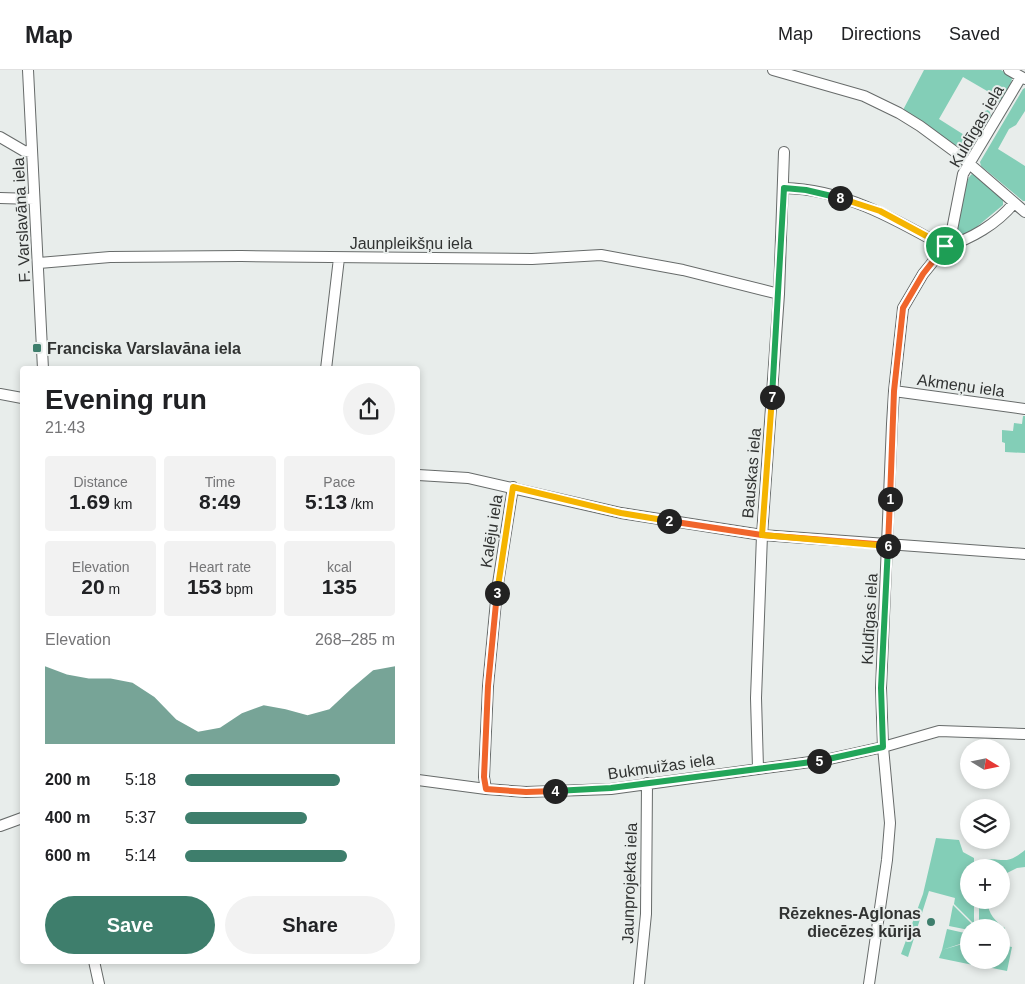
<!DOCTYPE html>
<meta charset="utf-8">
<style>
body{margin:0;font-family:Arial,sans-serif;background:#f2f2f2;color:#202124;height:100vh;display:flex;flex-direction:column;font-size:19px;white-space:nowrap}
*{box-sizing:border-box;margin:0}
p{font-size:16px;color:#757577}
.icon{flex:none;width:28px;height:28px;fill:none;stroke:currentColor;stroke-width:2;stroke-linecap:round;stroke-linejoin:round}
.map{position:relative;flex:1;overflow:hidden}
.panel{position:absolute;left:20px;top:296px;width:400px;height:598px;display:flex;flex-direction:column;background:#fff;border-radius:5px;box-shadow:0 2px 8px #0003}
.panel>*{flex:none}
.needle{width:32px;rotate:100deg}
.controls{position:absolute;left:960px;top:669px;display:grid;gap:10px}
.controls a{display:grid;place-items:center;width:50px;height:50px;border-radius:50%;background:#fff;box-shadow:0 2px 8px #0003;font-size:25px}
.pin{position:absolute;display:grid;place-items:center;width:42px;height:42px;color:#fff;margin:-21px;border:2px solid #fff;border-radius:50%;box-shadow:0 1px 5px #0007}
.km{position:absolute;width:25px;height:25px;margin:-12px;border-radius:50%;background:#222;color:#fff;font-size:14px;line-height:25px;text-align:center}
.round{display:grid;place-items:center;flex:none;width:52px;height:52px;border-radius:26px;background:#f2f2f2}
.overview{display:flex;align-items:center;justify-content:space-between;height:85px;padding:0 25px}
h1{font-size:28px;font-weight:700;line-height:38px}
.stats{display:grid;grid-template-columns:repeat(3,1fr);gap:8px;height:85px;padding:5px 25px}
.stats div{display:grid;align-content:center;border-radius:5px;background:#f2f2f2;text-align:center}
.stats b{font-size:21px;font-weight:700}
.stats small{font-size:14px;font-weight:400}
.stats p{font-size:14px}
.chart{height:140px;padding:10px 25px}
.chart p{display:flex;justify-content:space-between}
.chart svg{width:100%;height:90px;margin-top:5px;fill:#3e7e6c;opacity:.7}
.cta{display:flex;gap:10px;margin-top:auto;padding:10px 25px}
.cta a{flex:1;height:58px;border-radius:30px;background:#3e7e6c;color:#fff;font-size:20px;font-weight:700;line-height:58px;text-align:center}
.cta a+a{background:#f2f2f2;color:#202124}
ul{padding:0 25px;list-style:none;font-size:16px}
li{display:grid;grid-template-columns:80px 60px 1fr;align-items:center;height:38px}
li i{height:12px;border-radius:6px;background:#3e7e6c}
header{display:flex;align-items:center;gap:30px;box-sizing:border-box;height:70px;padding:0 25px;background:#fff;border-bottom:1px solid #e0e0e0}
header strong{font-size:24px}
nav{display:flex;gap:28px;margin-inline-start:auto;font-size:18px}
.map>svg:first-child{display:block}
.green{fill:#83ceb7}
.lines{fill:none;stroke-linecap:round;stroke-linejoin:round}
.minor-casing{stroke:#676b6a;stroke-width:12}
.minor{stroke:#fff;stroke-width:10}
.split-1-casing{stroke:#fff;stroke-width:10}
.split-2-casing{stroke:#fff;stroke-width:10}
.split-3-casing{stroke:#fff;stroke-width:10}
.split-4-casing{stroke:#fff;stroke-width:10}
.split-5-casing{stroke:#fff;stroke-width:10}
.split-6-casing{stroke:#fff;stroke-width:10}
.split-7-casing{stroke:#fff;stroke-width:10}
.split-8-casing{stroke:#fff;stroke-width:10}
.split-9-casing{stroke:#fff;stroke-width:10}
.split-1{stroke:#f0652b;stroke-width:6}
.split-2{stroke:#f0652b;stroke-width:6}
.split-3{stroke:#f5b400;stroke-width:6}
.split-4{stroke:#f0652b;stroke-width:6}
.split-5{stroke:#22a559;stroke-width:6}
.split-6{stroke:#22a559;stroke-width:6}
.split-7{stroke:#f5b400;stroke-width:6}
.split-8{stroke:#22a559;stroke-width:6}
.split-9{stroke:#f5b400;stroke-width:6}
.poi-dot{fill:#3e7e6c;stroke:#e8edeb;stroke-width:2}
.labels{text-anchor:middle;stroke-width:4;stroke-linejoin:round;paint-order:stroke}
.street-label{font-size:16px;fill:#313332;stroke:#e8edeb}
.poi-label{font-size:16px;font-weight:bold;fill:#313332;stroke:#e8edeb;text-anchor:start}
</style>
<header>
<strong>Map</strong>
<nav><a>Map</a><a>Directions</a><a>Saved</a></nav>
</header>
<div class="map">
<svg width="1025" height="914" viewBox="0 0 1025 914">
<rect width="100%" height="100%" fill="#e8edeb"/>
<path class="green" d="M 924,0 L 1001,0 L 1012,7 C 1012,16 1004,29 997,33 L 991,31 L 994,25 L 963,7 L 939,49 L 969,68 L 985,41 L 988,40 L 990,42 L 991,48 L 971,83 L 963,84 L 903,40 Z
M 1025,18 L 1025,41 L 1016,55 L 1009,59 L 998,79 L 1025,96 L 1025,131 L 1023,131 L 981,96 L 980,92 L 1023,19 Z
M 972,104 L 977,106 L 1003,130 L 1003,135 L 973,160 L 958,167 C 955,156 963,110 972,104 Z
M 1023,346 L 1025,346 L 1025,383 L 1005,382 L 1005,373 L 1002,372 L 1002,360 L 1013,361 L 1014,353 L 1022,354 Z
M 936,768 L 959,770 L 963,782 L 974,788 L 974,797 L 969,798 L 969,830 L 974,830 L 974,854 L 954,834 L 955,828 L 929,821 L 908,887 L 901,884 L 923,824 Z
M 1025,780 L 1025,797 L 1017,798 L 1001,806 L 1001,798 L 979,797 C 985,785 996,791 1007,790 C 1014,789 1020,784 1025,780 Z
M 979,830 L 988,830 C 987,843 995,851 1005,858 L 1005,862 L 1001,860 L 1001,858 L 997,857 L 990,854 L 985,856 L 979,851 Z
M 953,835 L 975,857 L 969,858 L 969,860 L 949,856 Z
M 947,859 L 969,864 L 969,871 L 942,880 Z
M 969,872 L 969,890 L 974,890 L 973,895 L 939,888 L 942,880 Z
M 1001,875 L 1012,877 L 1007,901 L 977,895 L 978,890 L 1001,890 Z"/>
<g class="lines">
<g class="minor-casing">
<path id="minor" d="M 28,0 L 43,299
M 773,0 L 864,26 L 899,43 L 920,56 L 958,84 L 1025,142
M 1009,0 L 1025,9
M 0,67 L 24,81 L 32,82
M 784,118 C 843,119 895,149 945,177
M 0,128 L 34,129
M 945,177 C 971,169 997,154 1014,133
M 39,193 L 110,187 L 241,186 L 532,189 L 601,185 L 683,200 L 779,224
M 326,299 L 339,188
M 894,321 L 1025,339
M 0,324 L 22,328
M 418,405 L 468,408 L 621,443 L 762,465 L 1025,484
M 758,698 L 756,628 L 762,465 L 779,224 L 784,82
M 418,710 L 486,719 L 526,722 L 611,719 L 825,690 L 883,677 L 939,661 L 1025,664
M 486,719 L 484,707 L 488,616 L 497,520 L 513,417
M 0,756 L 22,748
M 94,891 L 99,914
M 639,914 L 646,844 L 647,713
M 869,914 L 887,790 L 890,753 L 883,677 L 881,618 L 892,354 L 894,321 L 903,238 L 923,204 L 945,177 L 951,165 L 963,104 L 1021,7"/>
</g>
<use href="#minor" class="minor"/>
</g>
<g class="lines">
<g class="split-1-casing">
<path id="split-1" d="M 890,429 L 894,321 L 903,238 L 923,204 L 945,176"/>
</g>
<g class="split-2-casing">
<path id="split-2" d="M 669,451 L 762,465 L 888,475 L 890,429"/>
</g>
<g class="split-3-casing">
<path id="split-3" d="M 497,523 L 513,417 L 621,443 L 669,451"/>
</g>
<g class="split-4-casing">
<path id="split-4" d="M 497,523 L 488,616 L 484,707 L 486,719 L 526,722 L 555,721"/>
</g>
<g class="split-5-casing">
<path id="split-5" d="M 555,721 L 611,718 L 819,691"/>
</g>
<g class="split-6-casing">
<path id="split-6" d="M 819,691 L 883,677 L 881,618 L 888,476"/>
</g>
<g class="split-7-casing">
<path id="split-7" d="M 772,327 L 762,465 L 888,476"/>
</g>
<g class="split-8-casing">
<path id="split-8" d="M 772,327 L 784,118 L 806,120 L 840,128"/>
</g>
<g class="split-9-casing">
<path id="split-9" d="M 840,128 L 880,141 L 945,176"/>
</g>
<use href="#split-1" class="split-1"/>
<use href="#split-2" class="split-2"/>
<use href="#split-3" class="split-3"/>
<use href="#split-4" class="split-4"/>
<use href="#split-5" class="split-5"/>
<use href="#split-6" class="split-6"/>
<use href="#split-7" class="split-7"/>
<use href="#split-8" class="split-8"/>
<use href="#split-9" class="split-9"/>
</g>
<g class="poi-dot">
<rect x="32" y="273" width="10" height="10" rx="2.5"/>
<circle cx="931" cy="852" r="5"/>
</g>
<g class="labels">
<g class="street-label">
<text transform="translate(976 56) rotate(-60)" y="6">Kuldīgas iela</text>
<text transform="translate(21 150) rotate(-93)" y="6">F. Varslavāna iela</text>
<text x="411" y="179">Jaunpleikšņu iela</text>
<text transform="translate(961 315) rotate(8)" y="6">Akmeņu iela</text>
<text transform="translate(751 403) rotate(-85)" y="6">Bauskas iela</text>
<text transform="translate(491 461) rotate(-81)" y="6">Kalēju iela</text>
<text transform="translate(869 549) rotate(-87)" y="6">Kuldīgas iela</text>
<text transform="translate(661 696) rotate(-8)" y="6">Bukmuižas iela</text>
<text transform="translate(629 813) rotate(-88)" y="6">Jaunprojekta iela</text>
</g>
<g class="poi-label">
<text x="47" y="284">Franciska Varslavāna iela</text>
<text x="921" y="849" text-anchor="end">Rēzeknes-Aglonas<tspan x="921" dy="18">diecēzes kūrija</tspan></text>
</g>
</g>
</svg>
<div class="controls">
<a><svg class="needle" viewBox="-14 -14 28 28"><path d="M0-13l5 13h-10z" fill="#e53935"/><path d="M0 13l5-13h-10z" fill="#757577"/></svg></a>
<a><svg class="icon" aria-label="layers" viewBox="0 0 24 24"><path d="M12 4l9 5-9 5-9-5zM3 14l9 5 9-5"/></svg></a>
<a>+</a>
<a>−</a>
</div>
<div class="pin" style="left:945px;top:176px;background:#1e9e55"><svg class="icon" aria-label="arrive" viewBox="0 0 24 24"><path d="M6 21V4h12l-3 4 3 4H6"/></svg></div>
<b class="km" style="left:890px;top:429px">1</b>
<b class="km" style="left:669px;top:451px">2</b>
<b class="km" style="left:497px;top:523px">3</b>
<b class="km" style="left:555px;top:721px">4</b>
<b class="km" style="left:819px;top:691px">5</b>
<b class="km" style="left:888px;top:476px">6</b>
<b class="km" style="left:772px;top:327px">7</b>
<b class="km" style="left:840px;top:128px">8</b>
<section class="panel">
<div class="overview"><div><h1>Evening run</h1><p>21:43</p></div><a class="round"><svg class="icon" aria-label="share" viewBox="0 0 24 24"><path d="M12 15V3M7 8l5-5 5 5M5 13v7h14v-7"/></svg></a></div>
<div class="stats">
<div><p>Distance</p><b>1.69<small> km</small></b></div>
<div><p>Time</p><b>8:49</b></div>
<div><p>Pace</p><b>5:13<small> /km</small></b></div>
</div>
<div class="stats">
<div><p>Elevation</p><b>20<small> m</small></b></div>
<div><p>Heart rate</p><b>153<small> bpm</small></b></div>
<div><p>kcal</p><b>135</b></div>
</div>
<div class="chart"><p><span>Elevation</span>268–285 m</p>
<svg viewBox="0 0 160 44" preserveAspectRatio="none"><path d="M0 44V6L10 10L20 12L30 12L40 14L50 21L60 32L70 38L80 36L90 29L100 25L110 27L120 30L130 27L140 17L150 8L160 6V44z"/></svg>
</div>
<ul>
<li><b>200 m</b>5:18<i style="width:74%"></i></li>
<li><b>400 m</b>5:37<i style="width:58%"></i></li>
<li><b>600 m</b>5:14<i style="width:77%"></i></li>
</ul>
<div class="cta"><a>Save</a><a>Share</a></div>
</section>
</div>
